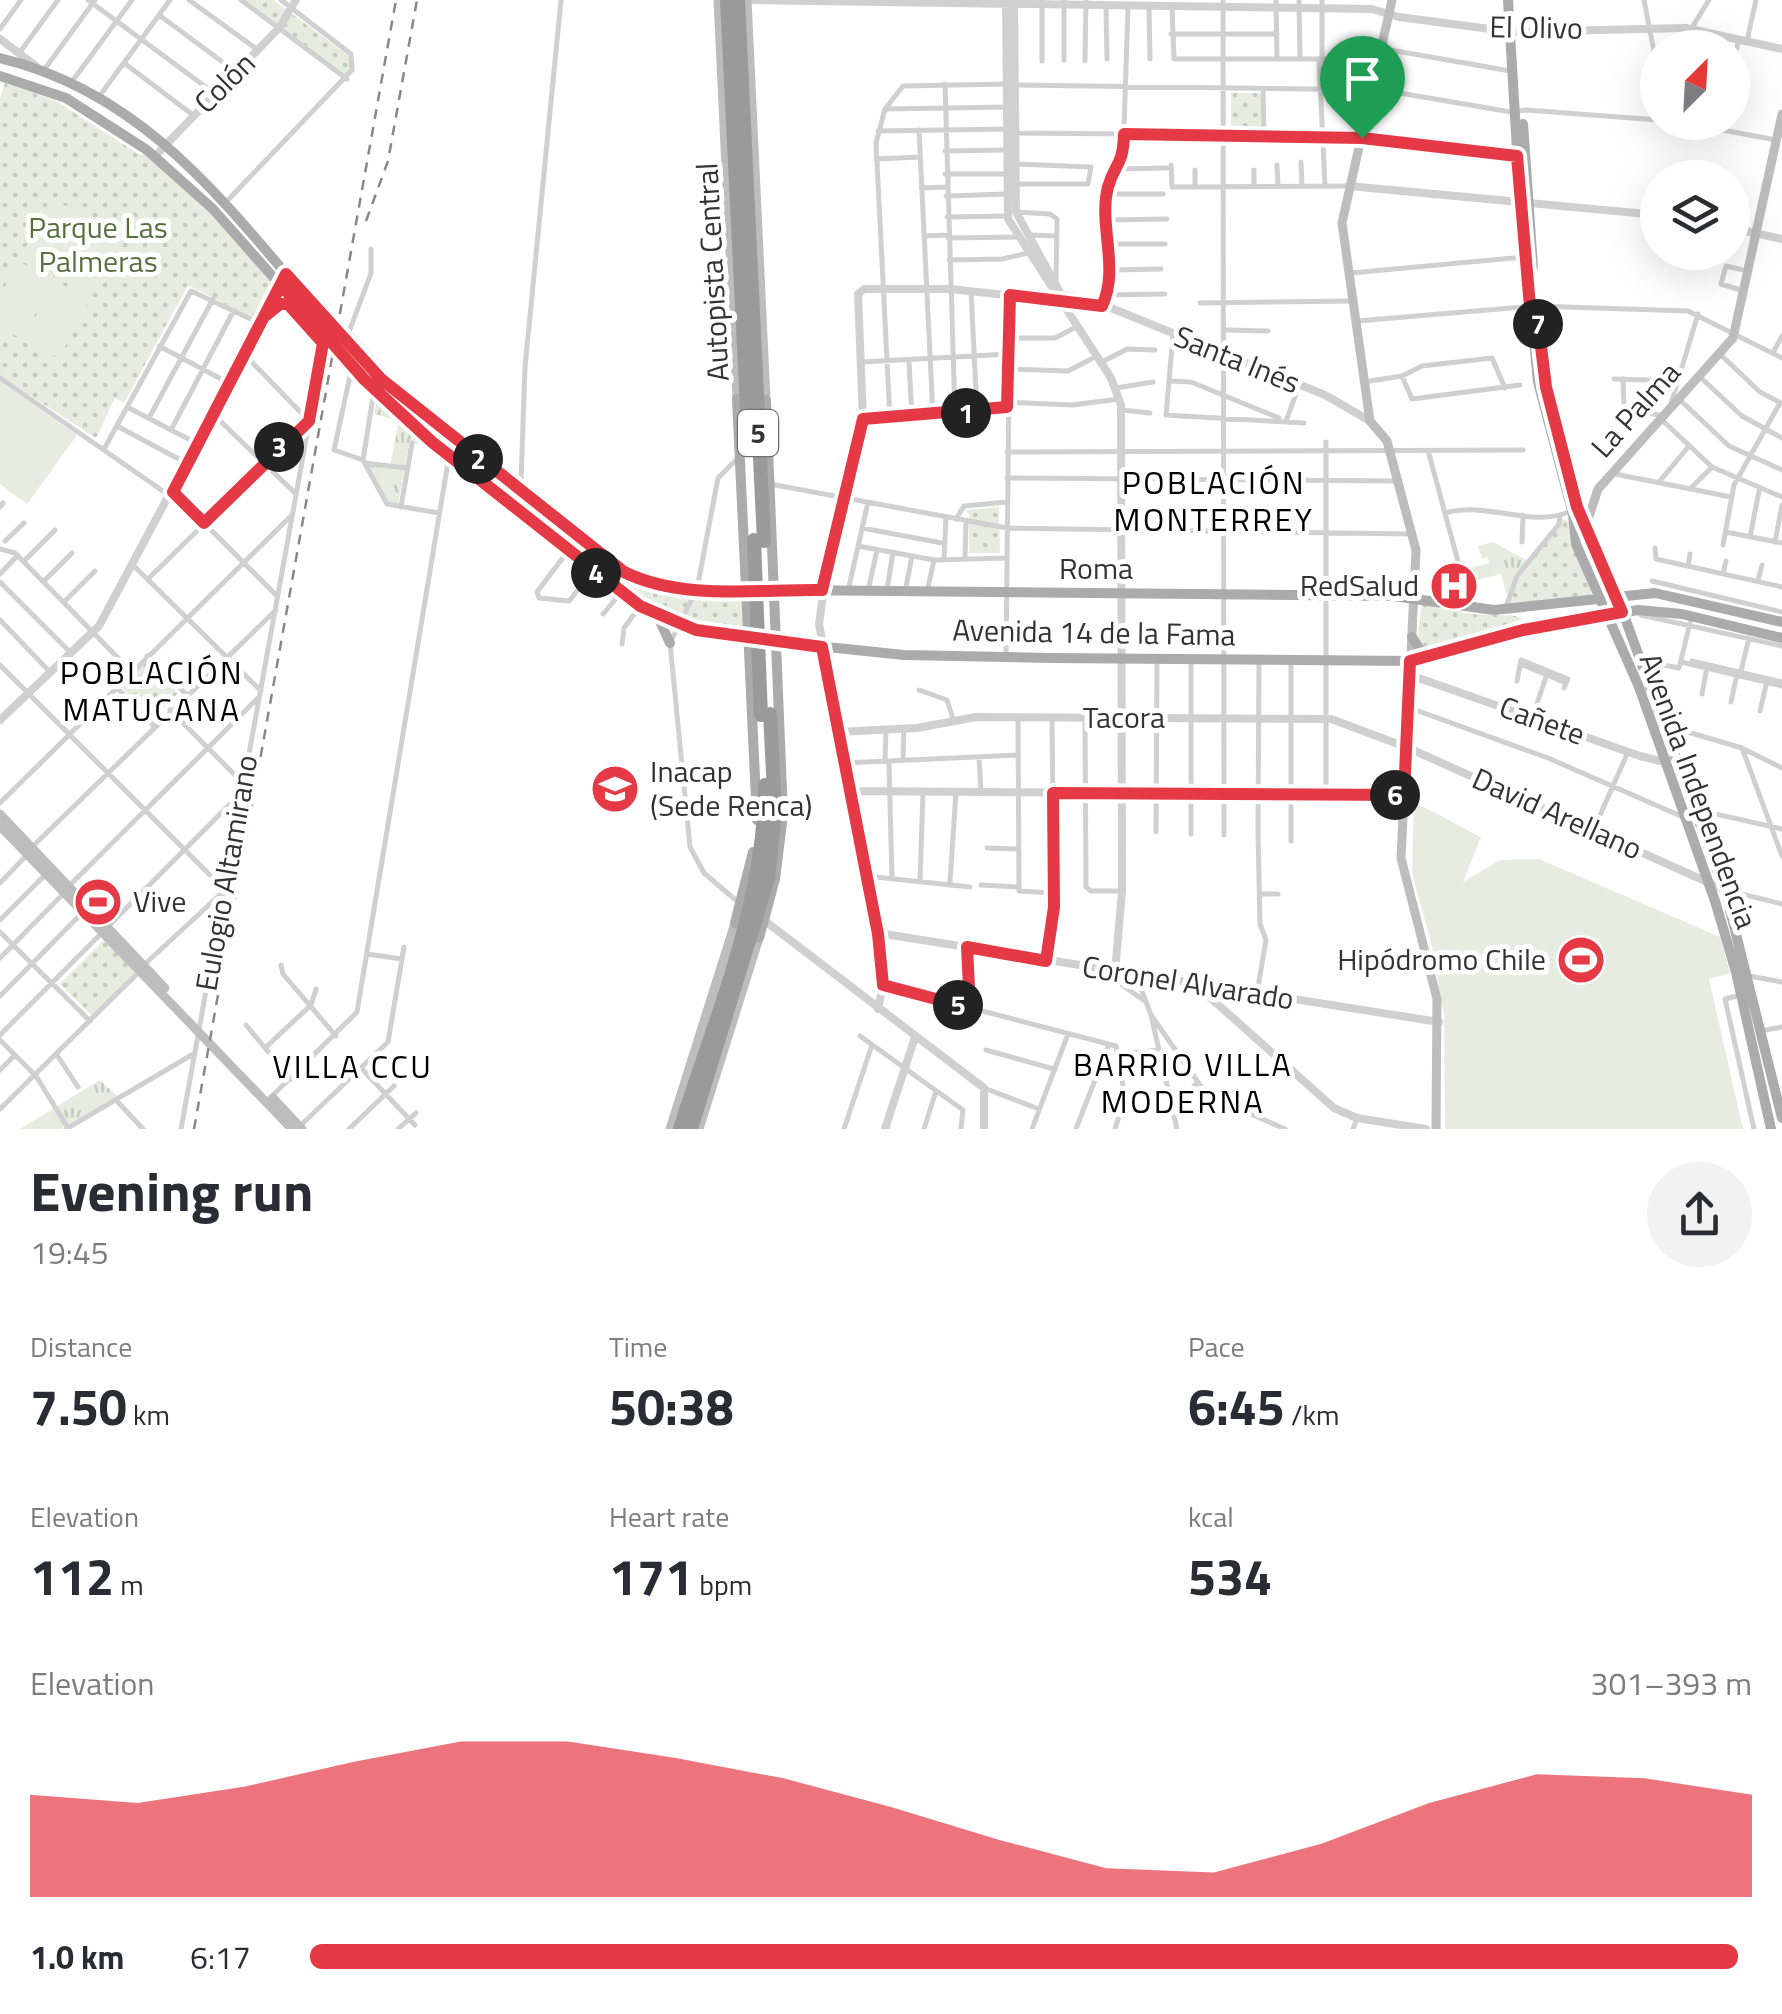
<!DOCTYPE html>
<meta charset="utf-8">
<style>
body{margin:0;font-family:"Titillium Web",sans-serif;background:#f2f2f3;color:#2b2b33;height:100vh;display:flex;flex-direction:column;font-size:38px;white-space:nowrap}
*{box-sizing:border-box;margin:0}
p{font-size:32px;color:#7c7c81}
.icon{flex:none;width:55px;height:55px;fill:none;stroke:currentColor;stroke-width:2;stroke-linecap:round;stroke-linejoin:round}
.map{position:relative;height:1129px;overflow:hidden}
.sheet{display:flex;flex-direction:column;background:#fff;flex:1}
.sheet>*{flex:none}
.needle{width:65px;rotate:24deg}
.controls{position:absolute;left:1640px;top:30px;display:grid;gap:20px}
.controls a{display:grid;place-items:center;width:110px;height:110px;border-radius:50%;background:#fff;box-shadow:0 10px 40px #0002;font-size:50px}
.pin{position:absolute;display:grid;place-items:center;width:85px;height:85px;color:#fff;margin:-102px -42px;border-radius:50% 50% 50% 0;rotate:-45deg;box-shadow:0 0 10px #0007}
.pin .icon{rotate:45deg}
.km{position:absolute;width:50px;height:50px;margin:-25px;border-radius:50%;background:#222;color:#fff;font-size:28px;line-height:50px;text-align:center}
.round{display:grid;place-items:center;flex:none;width:105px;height:105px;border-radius:52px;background:#f2f2f3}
.head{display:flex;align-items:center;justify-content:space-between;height:170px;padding:0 30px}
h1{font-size:55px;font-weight:700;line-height:75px}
.metrics{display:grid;grid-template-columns:repeat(3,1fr);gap:15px;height:170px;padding:10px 30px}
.metrics div{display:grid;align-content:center}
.metrics b{font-size:50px;font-weight:700}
.metrics small{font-size:28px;font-weight:400}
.metrics p{font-size:28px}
.chart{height:280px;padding:20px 30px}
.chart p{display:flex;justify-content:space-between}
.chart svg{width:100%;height:180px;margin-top:10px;fill:#e63946;opacity:.7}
ul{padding:0 30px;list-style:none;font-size:32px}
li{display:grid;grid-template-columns:160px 120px 1fr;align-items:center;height:75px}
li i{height:25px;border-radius:12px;background:#e63946}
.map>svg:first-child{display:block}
.grass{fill:url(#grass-tufts)}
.park{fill:url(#park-dots)}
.pitch{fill:#e6ecdf}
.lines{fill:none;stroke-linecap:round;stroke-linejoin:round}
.minor{stroke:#d0d0d0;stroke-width:5}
.tertiary{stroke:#d0d0d0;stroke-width:8}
.secondary{stroke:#bdbdbd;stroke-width:9}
.primary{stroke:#ababab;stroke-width:10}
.motorway{stroke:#9a9a9a;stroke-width:14}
.rail{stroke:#888;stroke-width:2.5;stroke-dasharray:10 8;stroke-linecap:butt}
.motorway-bridge{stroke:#9a9a9a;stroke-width:14}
.route-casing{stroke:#fff;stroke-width:20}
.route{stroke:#e63946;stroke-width:12}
.labels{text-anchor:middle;stroke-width:10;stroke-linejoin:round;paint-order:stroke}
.shield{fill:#fff;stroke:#707070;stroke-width:2.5}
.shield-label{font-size:28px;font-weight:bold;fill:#333}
.street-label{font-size:30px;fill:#333;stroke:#fff}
.park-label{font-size:30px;fill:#56703f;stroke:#fff}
.poi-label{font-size:30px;fill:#333;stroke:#fff;text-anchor:end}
.neighbourhood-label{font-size:32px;letter-spacing:2.5px;fill:#000;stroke:#fff}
</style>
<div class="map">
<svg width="1782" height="1129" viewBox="0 0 1782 1129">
<defs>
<pattern id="grass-tufts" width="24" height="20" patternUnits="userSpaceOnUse" patternTransform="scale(2.5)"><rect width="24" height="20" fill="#e6ecdf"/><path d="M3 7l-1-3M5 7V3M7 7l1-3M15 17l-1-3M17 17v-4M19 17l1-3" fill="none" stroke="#c6cbc0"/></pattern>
<pattern id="park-dots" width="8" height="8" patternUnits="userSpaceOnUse" patternTransform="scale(2.5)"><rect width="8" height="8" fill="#e6ecdf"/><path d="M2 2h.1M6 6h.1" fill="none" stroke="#c6cbc0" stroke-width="1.8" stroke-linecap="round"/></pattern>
</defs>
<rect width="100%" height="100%" fill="#fff"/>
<path class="grass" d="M 377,395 L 433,446 L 409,443 L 398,505 L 389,503 L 368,465 L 390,466 L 399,421 L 374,414 Z
M 1493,542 L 1526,560 L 1507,595 L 1501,574 L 1470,582 L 1467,569 L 1489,563 L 1488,557 L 1482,559 L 1478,546 Z
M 100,1080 L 117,1096 L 60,1129 L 20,1129 Z"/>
<path class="park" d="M 245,0 L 273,0 L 348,55 L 351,65 L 346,76 Z
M 5,83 L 56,101 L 140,155 L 146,153 L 209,210 L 276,285 L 258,321 L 188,285 L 124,403 L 115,398 L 96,438 L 0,376 L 0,98 Z
M 1231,93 L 1262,93 L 1262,131 L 1231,131 Z
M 999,507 L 1000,553 L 969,553 L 969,514 L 965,510 Z
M 1562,519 L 1570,522 L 1592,595 L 1509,607 L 1517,579 Z
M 603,572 L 651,591 L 742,592 L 743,628 C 691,632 643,604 603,572 Z
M 1422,603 L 1470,614 L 1516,616 L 1521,619 L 1433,654 L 1417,641 Z
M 146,662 L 178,693 L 154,718 L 121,687 Z
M 104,940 L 136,971 L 92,1016 L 60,984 Z"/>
<path class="pitch" d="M 51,198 L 123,236 L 92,296 L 20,258 Z
M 18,261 L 90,299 L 59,358 L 24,340 L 53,282 L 22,339 L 0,327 L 0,295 Z
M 0,381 L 77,435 L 27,504 L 0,484 Z
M 1414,802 L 1481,837 L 1463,882 L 1500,860 L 1539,859 L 1720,937 L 1730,973 L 1709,979 L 1743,1129 L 1445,1129 L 1444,1015 L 1432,946 L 1412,873 Z"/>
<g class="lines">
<path class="minor" d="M 88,0 L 214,93
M 189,0 L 258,50
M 241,0 L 347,79
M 1042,0 L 1042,61
M 1064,0 L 1064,60
M 1223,0 L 1224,835
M 1276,0 L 1277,59
M 1299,0 L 1300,59
M 1322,0 L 1322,61
M 1644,0 L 1658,72
M 1106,7 L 1107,59
M 1149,7 L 1150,59
M 1172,7 L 1174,59 L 1344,59 L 1354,42
M 159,15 L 236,72
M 0,29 L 21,0
M 1171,34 L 1277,34
M 1747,41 L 1756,0
M 1688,48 L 1691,29 L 1709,0
M 1385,49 L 1510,71
M 20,52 L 58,0
M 1085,61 L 1086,0
M 1319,61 L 1325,186
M 124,63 L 193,115
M 1732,68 L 1739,39
M 44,70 L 95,0
M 71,83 L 132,0
M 945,84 L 955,414
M 1015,85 L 1382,90 L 1511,112 L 1526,110 L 1658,120
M 1263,90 L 1264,135
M 98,98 L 170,0
M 885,109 L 1006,107
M 1680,122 L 1776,140
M 919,130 L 933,416
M 878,131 L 1007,129 L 1016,133 L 1354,136 L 1370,142 L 1517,156
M 945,151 L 1007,150
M 876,159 L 920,157
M 1301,162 L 1302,186
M 1016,164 L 1091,167 L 1088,184 L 1016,184
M 1171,165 L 1172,187 L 1349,186
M 1277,165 L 1278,186
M 1119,169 L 1167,168
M 1195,170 L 1195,187
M 1254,170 L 1254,186
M 945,174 L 1007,174
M 921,188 L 946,187
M 1108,194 L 1163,194
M 946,196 L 1007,194
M 227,201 L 352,70 L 351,54 L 281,0
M 1016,212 L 1050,214 L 1057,219 L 1056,281
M 947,217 L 1008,216
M 1108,220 L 1167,219
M 1030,235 L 1057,236
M 924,236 L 948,235
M 948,238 L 1018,237
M 1109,244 L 1165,244
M 371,249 L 371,273 L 349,332 L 412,402
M 949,260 L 1002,259 L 1028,253
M 1109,270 L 1161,269
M 1351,273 L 1524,257
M 971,291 L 977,411
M 1744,291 L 1721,284 L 1726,266 L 1748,271
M 1107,295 L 1165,294
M 1103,303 L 1109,288 L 1108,189 L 1123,159 L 1128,7
M 1200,303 L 1352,301
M 1357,321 L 1536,306 L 1688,311 L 1782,358
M 1226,330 L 1268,331
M 1173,335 L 1166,415 L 1304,423
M 1010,338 L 1055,338 L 1076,327
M 159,346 L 227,382
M 1773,353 L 1782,336
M 245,355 L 309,421
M 1721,355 L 1760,392 L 1781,403
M 909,361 L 912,418
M 862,362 L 1009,354
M 1102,362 L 1127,349 L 1155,350
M 1008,369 L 1068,371 L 1097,356
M 1402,376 L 1412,399 L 1520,385
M 1700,377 L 1742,416 L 1782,438
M 0,378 L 170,496
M 1614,379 L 1677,381
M 1623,379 L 1624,408 L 1664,416
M 1169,381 L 1191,382 L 1279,418
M 1364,382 L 1402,376 L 1422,366 L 1492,358 L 1505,388
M 1116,388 L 1153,382
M 1679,399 L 1729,446 L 1782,470
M 1007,402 L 1072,405 L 1119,399
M 127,407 L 198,444
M 1670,407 L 1698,314
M 1122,410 L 1150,413
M 214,415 L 296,494
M 149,418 L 213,299
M 863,419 L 1007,407
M 890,419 L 876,143 L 885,109 L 903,86 L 1006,84
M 1661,419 L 1712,467 L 1782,497
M 1286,421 L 1299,386
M 117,426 L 188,464
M 171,430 L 234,310
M 1326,442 L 1326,794
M 104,449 L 191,291 L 259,323
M 1007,452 L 1523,450
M 1429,454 L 1470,606
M 363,460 L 373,397 L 350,376 L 334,450 L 363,460 L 387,504 L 439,513
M 365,463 L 406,468
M 1615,474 L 1731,497
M 1007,478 L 1397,481
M 1659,482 L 1689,446
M 770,484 L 1007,528 L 1413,534
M 1690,489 L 1712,467
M 173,492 L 277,596
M 0,507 L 3,503
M 401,507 L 412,443
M 520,510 L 525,367 L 561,0
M 1445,513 C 1487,501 1530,528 1569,512
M 956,519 L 964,506 L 1007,502
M 862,528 L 942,543
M 1726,532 L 1782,543
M 1750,537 L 1759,491
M 5,541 L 24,523
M 1522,542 L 1523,515
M 1775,542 L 1782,505
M 1723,545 L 1734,485 L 1780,403
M 858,546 L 934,560
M 1655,548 L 1656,559 L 1782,587
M 0,549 L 15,553 L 131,671
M 568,551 L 537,592 L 539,598 L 569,601 L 593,571
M 944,558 L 946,517
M 965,558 L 966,521
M 24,561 L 55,530
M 134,566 L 261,691
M 1688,566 L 1690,554
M 0,574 L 18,555
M 1723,574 L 1726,561
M 148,579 L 309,421
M 44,581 L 72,553
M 1652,581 L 1782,612
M 1758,581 L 1762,565
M 0,582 L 72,654
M 887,589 L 893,553
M 848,591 L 868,502
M 868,591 L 877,550
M 905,592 L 912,556
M 927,592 L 934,560 L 1007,558
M 64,602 L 95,571
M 1505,610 L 1517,576 L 1559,524 L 1560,515
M 603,614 L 619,595
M 1641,615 L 1782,646
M 0,620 L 50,672
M 622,644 L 624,628 L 640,606
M 147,656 L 186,694
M 1006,657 L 1010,295
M 1191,659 L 1191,834
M 1291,660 L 1291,841
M 1643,661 L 1679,668 L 1690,623
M 1692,661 L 1782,682
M 1681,662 L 1782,686
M 1521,664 L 1566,683
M 0,665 L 225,890 L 144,965
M 1741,671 L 1749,638
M 1517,681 L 1521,660 L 1568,679 L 1564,688
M 116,687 L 154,726
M 919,690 L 947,700 L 953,719
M 1702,694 L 1707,667
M 1731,702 L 1737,674
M 1410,708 L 1548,758 L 1683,817
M 170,710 L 244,784
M 1760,711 L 1767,681
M 1018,718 L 1019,891 L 1054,893
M 1085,718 L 1086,887 L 1091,891 L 1122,891
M 1532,718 L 1547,674
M 1664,725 L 1742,748 L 1782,768
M 1742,748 L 1782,856
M 979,757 L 981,792
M 885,760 L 886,731
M 903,760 L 904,728
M 845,763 L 1018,755
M 889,765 L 892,878
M 0,803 L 292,515
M 1698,810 L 1782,829
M 1593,831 L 1628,752
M 1156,832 L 1157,659
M 32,847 L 276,610
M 987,848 L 1019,849
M 866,876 L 970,887
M 920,881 L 923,792
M 950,882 L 956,792
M 0,883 L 26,856
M 981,885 L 1019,887
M 69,886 L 258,698
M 1726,890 L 1782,904
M 1260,894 L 1278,894
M 738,902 L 704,873 L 690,847 L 670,643 L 697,589 L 718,478 L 739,457
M 0,920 L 46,874
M 0,932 L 90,1021
M 967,947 L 969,1008
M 367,954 L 402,959
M 0,958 L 64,893
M 1046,961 L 1054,907 L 1052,718
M 281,965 L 283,974 L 336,1036
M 1115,972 L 1117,981 L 1143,1000
M 1136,975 L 1151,1015 L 1177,1129
M 1749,976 L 1782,982
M 883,985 L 1116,1046 L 1125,1097 L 1115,1129
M 1257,993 L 1266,940 L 1260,924 L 1258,832 L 1259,660
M 1741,995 L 1725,999 L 1754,1129
M 0,996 L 82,913
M 1151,1015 L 1207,1095 L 1285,1129
M 246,1025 L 291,1079
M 1760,1031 L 1782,1027
M 0,1035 L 240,794
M 860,1036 L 963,1110 L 961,1129
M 0,1040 L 36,1076 L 68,1128
M 266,1047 L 311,1005 L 316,989
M 986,1050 L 1054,1069
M 1119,1054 L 1159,1050
M 57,1055 L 78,1087
M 361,1068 L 415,1125
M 0,1070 L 15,1055
M 984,1088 L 1039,1109
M 270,1098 L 357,1012 L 449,456
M 116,1100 L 143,1129
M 1175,1107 L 1196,1084
M 0,1109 L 140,971
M 301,1125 L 388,1042 L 404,947
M 66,1129 L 195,1053
M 181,1129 L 323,346 L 289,304 L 265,316
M 349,1129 L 394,1086
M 398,1129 L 416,1113
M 844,1129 L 872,1045
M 924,1129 L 936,1091
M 1032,1129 L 1068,1034
M 1076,1129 L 1109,1044
M 1353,1129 L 1357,1118"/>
<path class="tertiary" d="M 750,0 L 1372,9 L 1399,17 L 1513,32 L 1686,28 L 1782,49
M 1006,0 L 1008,219 L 1111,378 L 1121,405 L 1122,891 L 1115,972
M 1014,0 L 1016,212 L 1062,296
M 0,39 L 36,66
M 155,156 L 279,28 L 296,0
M 1349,186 L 1658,215
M 1732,228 L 1782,239
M 1057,294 L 1089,299 L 1325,395 L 1370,421
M 1410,675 L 1640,756 L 1660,761 L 1674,756
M 0,720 L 99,626 L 281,285
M 838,732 L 917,728 L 976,717 L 1331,719 L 1406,747 L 1723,889
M 849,791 L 1404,795
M 765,921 L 984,1088 L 984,1129
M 878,933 L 1439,1022
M 1195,984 L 1334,1108 L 1357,1118 L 1426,1129
M 878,1009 L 883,985 L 879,942 L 819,624 L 828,560 L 863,419 L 858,294 L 864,289 L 950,289 L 1101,305
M 885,1129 L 915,1037"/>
<path class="secondary" d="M 718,0 L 737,399
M 747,0 L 766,400
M 1392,0 L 1342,223 L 1370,421 L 1387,441 L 1416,550 L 1401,858 L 1437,999 L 1436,1129
M 1586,526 L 1598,489 L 1733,338 L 1782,114
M 0,814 L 165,988
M 0,826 L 292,1129
M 273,1098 L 302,1129
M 670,1129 L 735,923
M 699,1129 L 759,938"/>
<path class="primary" d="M 1508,0 L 1520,199 L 1538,382 L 1573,514 L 1576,544 L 1639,687 L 1715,901 L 1736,972 L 1771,1129
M 0,58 C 168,98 250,242 360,358 C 410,410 471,454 528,499 C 586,545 621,581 697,589 L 1393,596 L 1494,610 L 1655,593 L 1782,622
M 0,76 L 66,98 L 147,150 L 213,209 L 351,365 L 432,441 L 629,599 L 686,627 L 750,639 L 904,655 L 1051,658 L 1411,661 L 1523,630 L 1638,610 L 1682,614 L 1782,638
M 1523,124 L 1533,267
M 737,399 L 757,820
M 1576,504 L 1625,618 L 1727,898 L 1782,1118
M 658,617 L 670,643
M 1412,637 L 1420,650 L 1433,657
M 735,923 L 753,852
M 759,938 L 775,879 L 783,815 L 766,400"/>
<path class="motorway" d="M 727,0 L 748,429
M 738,0 L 764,541
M 680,1129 C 715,1017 765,904 765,785
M 691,1129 L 768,879 L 775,811 L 770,714"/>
<path class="rail" d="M 366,221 L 388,161 L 417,0
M 194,1129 L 396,0"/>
<path class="motorway-bridge" d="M 754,540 L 761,715"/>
</g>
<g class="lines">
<g class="route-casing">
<path id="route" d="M 1362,138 L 1124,134 C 1123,167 1115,162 1108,187 C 1098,225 1120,268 1102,306 L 1010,295 L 1007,407 L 863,419 L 822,590 C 758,589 683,601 624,572 L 381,379 L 286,274 L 173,492 L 204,523 L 309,421 L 323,343 L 288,304 L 280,304 L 265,316 L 281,285 L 364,379 L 432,442 L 640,606 L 696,630 L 822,647 L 878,934 L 883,985 L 970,1008 L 967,947 L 1046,961 L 1054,907 L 1053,793 L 1404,795 L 1410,661 L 1523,630 L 1622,612 L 1577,507 L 1546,387 L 1536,306 L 1530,307 L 1517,156 L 1362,138"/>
</g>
<use href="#route" class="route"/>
</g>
<defs>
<g id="hospital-disc" transform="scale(2.5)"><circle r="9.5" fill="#e63946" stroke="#fff"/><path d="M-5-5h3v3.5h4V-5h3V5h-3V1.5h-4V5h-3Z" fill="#fff"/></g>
<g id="university-disc" transform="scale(2.5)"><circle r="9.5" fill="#e63946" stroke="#fff"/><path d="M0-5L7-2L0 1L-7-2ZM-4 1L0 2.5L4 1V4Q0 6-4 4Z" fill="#fff"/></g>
<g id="stadium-disc" transform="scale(2.5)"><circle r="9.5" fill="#e63946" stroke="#fff"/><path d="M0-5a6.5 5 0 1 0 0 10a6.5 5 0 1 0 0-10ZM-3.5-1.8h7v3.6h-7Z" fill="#fff"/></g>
</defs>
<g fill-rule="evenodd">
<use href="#hospital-disc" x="1454" y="586"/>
<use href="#university-disc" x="615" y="789"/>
<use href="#stadium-disc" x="98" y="902"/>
<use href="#stadium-disc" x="1581" y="960"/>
</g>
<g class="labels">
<rect class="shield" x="738" y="410" width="40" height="46" rx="8"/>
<g class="shield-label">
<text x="758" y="443">5</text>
</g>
<g class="street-label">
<text transform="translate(1536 28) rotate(1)" y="10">El Olivo</text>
<text transform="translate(225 83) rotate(-45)" y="10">Colón</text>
<text transform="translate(713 272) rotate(-93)" y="10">Autopista Central</text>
<text transform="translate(1237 360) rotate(22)" y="10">Santa Inés</text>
<text transform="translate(1636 410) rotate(-48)" y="10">La Palma</text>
<text x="1096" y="579">Roma</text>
<text transform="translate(1094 633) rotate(1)" y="10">Avenida 14 de la Fama</text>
<text x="1124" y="728">Tacora</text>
<text transform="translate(1542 721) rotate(20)" y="10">Cañete</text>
<text transform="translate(1698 791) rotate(70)" y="10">Avenida Independencia</text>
<text transform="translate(1557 814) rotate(24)" y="10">David Arellano</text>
<text transform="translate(227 873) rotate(-80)" y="10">Eulogio Altamirano</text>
<text transform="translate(1188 983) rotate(9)" y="10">Coronel Alvarado</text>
</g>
<g class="park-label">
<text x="98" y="238">Parque Las<tspan x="98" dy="34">Palmeras</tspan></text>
</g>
<g class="poi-label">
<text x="1419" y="596">RedSalud</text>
<text x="650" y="782" text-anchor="start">Inacap<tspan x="650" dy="34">(Sede Renca)</tspan></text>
<text x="133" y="912" text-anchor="start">Vive</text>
<text x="1546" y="970">Hipódromo Chile</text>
</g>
<g class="neighbourhood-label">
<text x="1214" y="494">POBLACIÓN<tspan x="1214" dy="37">MONTERREY</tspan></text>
<text x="152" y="684">POBLACIÓN<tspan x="152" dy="37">MATUCANA</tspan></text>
<text x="1183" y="1076">BARRIO VILLA<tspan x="1183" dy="37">MODERNA</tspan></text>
<text x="353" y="1078">VILLA CCU</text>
</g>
</g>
</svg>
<div class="controls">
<a><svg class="needle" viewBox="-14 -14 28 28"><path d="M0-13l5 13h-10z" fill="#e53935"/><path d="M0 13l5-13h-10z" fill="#7c7c81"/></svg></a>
<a><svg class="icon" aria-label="layers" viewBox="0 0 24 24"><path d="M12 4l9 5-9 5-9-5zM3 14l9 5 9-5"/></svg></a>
</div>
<div class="pin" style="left:1362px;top:138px;background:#1e9e55"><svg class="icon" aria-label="arrive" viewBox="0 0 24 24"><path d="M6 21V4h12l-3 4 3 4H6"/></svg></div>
<b class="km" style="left:966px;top:413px">1</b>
<b class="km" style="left:478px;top:459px">2</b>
<b class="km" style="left:279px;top:447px">3</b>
<b class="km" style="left:596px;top:573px">4</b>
<b class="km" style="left:958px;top:1005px">5</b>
<b class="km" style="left:1395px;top:795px">6</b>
<b class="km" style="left:1538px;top:324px">7</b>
</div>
<section class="sheet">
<div class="head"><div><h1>Evening run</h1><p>19:45</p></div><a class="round"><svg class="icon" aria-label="share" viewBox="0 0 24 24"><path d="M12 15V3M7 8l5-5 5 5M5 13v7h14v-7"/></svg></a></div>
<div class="metrics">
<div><p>Distance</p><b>7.50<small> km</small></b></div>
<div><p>Time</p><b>50:38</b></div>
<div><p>Pace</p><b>6:45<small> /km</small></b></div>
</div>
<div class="metrics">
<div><p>Elevation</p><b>112<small> m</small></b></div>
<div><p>Heart rate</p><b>171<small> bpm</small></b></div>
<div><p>kcal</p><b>534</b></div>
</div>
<div class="chart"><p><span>Elevation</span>301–393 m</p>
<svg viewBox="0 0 160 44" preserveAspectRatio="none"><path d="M0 44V19L10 21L20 17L30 11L40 6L50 6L60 10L70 15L80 22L90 30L100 37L110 38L120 31L130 21L140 14L150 15L160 19V44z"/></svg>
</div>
<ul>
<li><b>1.0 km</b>6:17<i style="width:99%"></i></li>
</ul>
</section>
